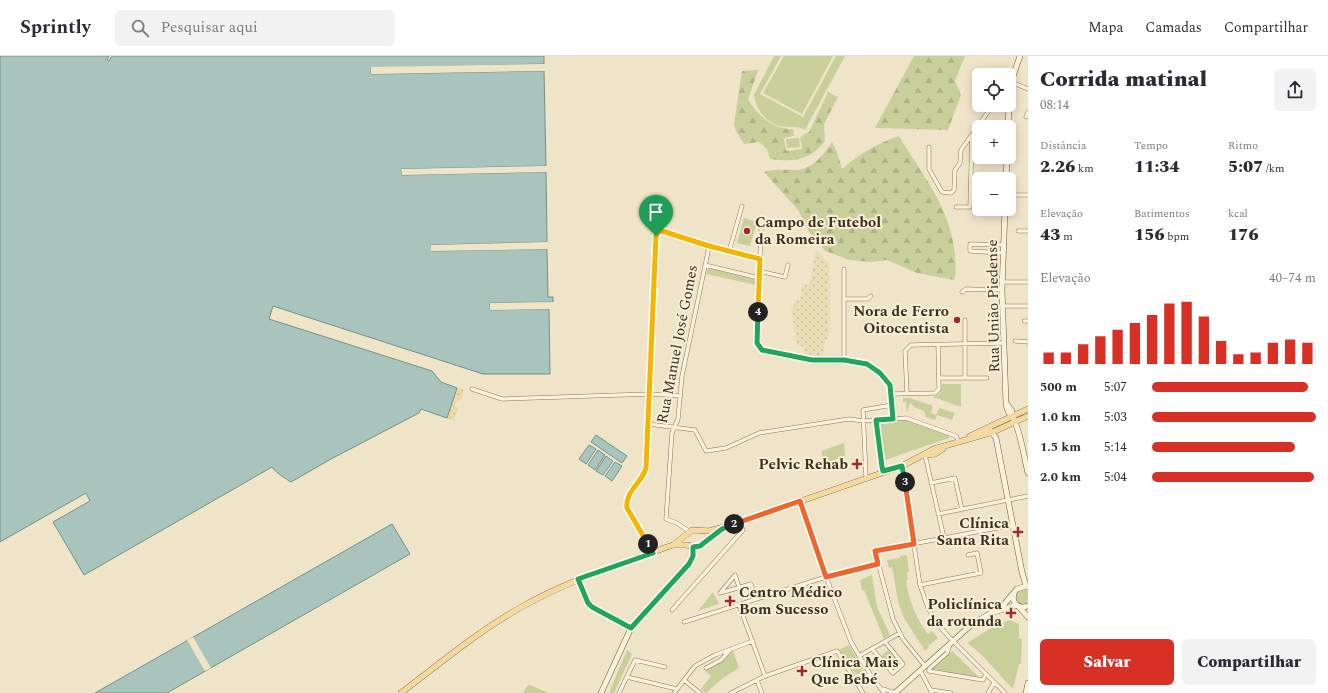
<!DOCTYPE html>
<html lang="pt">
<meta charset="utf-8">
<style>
body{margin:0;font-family:Spectral,serif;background:#f2f2f3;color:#2b2b33;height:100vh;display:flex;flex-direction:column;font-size:15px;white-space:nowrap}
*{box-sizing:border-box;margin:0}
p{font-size:13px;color:#7c7c81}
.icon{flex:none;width:22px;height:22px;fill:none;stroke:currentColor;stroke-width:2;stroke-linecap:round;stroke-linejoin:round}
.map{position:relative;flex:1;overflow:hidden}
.details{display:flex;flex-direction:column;background:#fff;width:300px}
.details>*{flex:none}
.tools{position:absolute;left:972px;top:12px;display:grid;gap:8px}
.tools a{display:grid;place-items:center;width:44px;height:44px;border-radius:6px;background:#fff;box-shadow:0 2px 10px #0003;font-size:20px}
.pin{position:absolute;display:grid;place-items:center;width:34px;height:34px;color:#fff;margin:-41px -17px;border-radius:50% 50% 50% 0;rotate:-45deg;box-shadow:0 0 4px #0007}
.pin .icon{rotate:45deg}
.km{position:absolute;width:20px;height:20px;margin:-10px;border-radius:50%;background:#222;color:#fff;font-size:11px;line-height:20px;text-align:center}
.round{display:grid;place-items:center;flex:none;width:42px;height:42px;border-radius:6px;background:#f2f2f3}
.head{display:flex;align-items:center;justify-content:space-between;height:68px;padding:0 12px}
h1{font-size:22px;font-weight:800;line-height:30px}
.metrics{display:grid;grid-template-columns:repeat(3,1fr);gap:6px;height:68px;padding:4px 12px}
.metrics div{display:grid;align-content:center}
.metrics b{font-size:17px;font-weight:800}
.metrics small{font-size:11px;font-weight:400}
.metrics p{font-size:11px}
.chart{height:112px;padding:8px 12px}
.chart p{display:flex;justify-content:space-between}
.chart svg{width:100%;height:72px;margin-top:4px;stroke:#d93025;stroke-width:6}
.cta{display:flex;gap:8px;margin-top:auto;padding:8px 12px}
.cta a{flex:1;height:46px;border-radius:6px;background:#d93025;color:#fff;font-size:16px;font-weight:800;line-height:46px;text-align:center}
.cta a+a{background:#f2f2f3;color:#2b2b33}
ul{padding:0 12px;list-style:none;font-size:13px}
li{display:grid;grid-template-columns:64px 48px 1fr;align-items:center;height:30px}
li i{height:10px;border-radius:5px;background:#d93025}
header{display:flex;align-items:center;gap:24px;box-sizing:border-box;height:56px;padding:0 20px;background:#fff;border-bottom:1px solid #e1e1e2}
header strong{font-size:19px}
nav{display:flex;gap:22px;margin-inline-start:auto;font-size:14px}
.search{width:280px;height:36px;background:#f2f2f3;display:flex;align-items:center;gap:10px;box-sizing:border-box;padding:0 14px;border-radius:6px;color:#7c7c81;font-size:15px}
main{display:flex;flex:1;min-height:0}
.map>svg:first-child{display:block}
.farmland{fill:url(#farmland-dots)}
.green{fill:#c9cf9b}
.forest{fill:url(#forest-firs)}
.sand{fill:url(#sand-dots)}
.water{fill:#a9c4bc;stroke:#6f938a}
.pier{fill:#f0e4c8}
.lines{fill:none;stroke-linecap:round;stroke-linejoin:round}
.street-casing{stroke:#8d765c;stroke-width:4.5}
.secondary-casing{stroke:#6f573f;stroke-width:6}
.primary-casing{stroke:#5b4430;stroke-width:6}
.street{stroke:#faf1dc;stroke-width:3.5}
.secondary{stroke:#faf1dc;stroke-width:5}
.primary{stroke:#f3d9a0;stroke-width:5.5}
.split-1-casing{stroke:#fff;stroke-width:8}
.split-2-casing{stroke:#fff;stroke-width:8}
.split-3-casing{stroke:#fff;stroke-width:8}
.split-4-casing{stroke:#fff;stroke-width:8}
.split-5-casing{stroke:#fff;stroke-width:8}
.split-1{stroke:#f5b400;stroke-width:5}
.split-2{stroke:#22a559;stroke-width:5}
.split-3{stroke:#f0652b;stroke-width:5}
.split-4{stroke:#22a559;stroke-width:5}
.split-5{stroke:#f5b400;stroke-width:5}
.poi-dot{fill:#9e2a2b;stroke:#f7eed8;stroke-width:1.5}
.labels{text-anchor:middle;stroke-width:4;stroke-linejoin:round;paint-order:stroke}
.poi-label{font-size:15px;font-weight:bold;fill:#3d2e20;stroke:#f7eed8;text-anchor:end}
.street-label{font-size:15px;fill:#3d2e20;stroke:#f7eed8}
</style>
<header>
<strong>Sprintly</strong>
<div class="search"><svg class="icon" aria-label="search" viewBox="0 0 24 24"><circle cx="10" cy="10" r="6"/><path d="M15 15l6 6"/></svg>Pesquisar aqui</div>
<nav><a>Mapa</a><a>Camadas</a><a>Compartilhar</a></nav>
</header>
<main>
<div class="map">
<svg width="1028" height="637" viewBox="0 0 1028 637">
<defs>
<pattern id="farmland-dots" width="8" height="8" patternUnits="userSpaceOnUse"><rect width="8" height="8" fill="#e6deb5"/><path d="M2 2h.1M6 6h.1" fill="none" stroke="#c6bf9b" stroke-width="1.8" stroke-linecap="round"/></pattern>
<pattern id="forest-firs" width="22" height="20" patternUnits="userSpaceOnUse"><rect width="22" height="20" fill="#c9cf9b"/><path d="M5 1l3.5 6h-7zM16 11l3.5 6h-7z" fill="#aeb285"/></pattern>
<pattern id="sand-dots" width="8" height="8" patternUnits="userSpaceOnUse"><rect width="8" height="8" fill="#ecd9a5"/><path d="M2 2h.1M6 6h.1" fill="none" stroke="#cbbb8e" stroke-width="1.8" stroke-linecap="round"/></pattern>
</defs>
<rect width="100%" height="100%" fill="#f0e4c8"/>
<path class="farmland" d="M 816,193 L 829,208 L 830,262 L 828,283 L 825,283 L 823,302 L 803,301 L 805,291 L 797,289 L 791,252 L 794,251 L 794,245 L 800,244 L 803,227 L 810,229 Z"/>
<path class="green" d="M 774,0 L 781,0 L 760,38 L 803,61 L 836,0 L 845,0 L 805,74 C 798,70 794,72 787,71 C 769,71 756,55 754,39 Z
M 784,0 L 833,0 L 802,58 L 763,37 Z
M 799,82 L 800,91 L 787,92 L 786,83 Z
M 744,162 L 757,166 L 750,190 L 737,187 Z
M 708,212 L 756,224 L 756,229 L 706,218 Z
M 942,328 L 961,328 L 961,351 L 933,341 L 940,337 Z
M 903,342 L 910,342 L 933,350 L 931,357 L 936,359 L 939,352 L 955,357 L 952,364 L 937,359 L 935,364 L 926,361 L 924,355 L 914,351 L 910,347 L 907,357 L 906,346 L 903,346 Z
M 906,364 L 950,380 L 949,382 L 882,405 L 879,368 Z
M 844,387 L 845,400 L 824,408 L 821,395 Z
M 907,499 L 909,516 L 907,516 L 908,524 L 906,525 C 909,545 916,562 928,578 L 932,575 L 938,582 L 928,590 L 929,591 L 925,595 L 904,562 L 898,545 L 892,511 L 889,512 L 887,504 L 900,502 L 900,500 Z
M 872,519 L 877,551 L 890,579 L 884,583 L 864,534 L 862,535 L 860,524 Z
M 1028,530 L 1028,549 L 1023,551 L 1015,547 L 1016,537 L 1019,533 Z
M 713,536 L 719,548 L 698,555 Z
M 1010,564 L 1019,568 L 1019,582 L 1022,583 L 1021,608 L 1019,608 L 1013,633 C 999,619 984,598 967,587 L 991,572 Z
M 849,589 L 863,612 L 861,619 L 855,617 L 839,594 Z
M 627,594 L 632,598 L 614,637 L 609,637 Z
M 888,594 L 900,607 L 893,614 L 881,600 Z
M 733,595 L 739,612 L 723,622 L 706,637 L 701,633 L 711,620 L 705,615 Z
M 952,595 L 980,622 L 931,614 Z
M 530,629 L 549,637 L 523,637 L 527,630 Z"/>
<path class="forest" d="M 914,0 L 965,0 L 955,25 L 961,39 L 948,74 L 875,72 Z
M 758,14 L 748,44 C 759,60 773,73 793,73 L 794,80 L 784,82 L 786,95 L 802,93 L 800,81 L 809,76 L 828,36 L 838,41 L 824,68 L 825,85 C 810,105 793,106 770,103 L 767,93 L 759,86 L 744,88 L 736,75 L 734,68 L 742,15 Z
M 899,80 C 923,121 950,149 955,199 C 955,208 957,215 954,224 L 917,217 L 887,204 L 871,206 L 849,204 L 826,195 L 813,182 L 798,154 L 764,116 C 775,113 784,114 796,114 C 813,113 823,99 832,86 L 837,96 L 842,113 C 859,98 878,87 899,80 Z"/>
<path class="sand" d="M 457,332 L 464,334 L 460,345 L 458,344 L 454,350 L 458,352 L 454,364 L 447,362 Z"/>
<path class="water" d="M 0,0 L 109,0 L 107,4 L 109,5 L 112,0 L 544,0 L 544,8 L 371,12 L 371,18 L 544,15 L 546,110 L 401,113 L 402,119 L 546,116 L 547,186 L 431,189 L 432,195 L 547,193 L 548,241 L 553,241 L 553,246 L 490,247 L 490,254 L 549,253 L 550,318 L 483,318 L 273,250 L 269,263 L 432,315 L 441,326 L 457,332 L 447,362 L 421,353 L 419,357 L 331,403 L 291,426 C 286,423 275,416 272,411 L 84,519 L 53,466 L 90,445 L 86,437 L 0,486 Z
M 596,379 L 627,400 L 622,407 L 591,386 Z
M 589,389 L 596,393 L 586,408 L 579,403 Z
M 598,394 L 605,399 L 595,414 L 588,409 Z
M 606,400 L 613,405 L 603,419 L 596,415 Z
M 615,406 L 622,410 L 612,425 L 605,420 Z
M 392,468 L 410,498 L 167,637 L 95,637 Z"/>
<path class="pier" d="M 544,8 L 544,10 L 373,13 L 373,16 L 544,13 L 544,15 L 371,18 L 371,11 Z
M 546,110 L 546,112 L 403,115 L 404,117 L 546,114 L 546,116 L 402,119 L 401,113 Z
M 547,186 L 547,188 L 433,191 L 433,193 L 547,191 L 547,193 L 431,195 L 431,189 Z
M 553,246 L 553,248 L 492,249 L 492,252 L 549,251 L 551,253 L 490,254 L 490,247 Z
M 193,581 L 211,612 L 205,615 L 187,584 Z"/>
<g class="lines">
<g class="street-casing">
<path id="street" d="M 1011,26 L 1028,33
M 1026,61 L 1028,56
M 929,91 L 929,113 L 942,136 L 951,137 L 954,134 L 955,114 L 960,107 L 961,94 L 993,49
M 1009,139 L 1028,139
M 956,151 L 970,151 L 972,79
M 761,173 L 757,285 L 759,292 L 763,294 C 779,298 796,303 812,304 C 844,307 870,297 890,329 L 893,363
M 1018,175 L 1028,175
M 729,196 L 742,150
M 1003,197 L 970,195 L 970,188 L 1004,189
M 705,209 L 759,222
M 844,213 L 844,304
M 759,215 L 785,221 L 788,209
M 1003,226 L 1028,226
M 962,236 L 966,233 L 1002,234
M 844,243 L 867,243 L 871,240
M 1003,250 L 1028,250
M 965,264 L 965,322
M 1024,265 L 1028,265
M 1015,285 L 1028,286
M 939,322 L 987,322
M 472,333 L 502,343 L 650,338 L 681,340
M 907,337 L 905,295 L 911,289 L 1003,287
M 891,338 L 935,337 L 939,333 L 938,288
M 876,365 L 883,415
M 648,368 L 695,374 L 706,395 L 726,392 L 759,377 L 849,363 L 863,365 L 906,362 L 956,380 L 959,386
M 925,399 L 944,482
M 902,410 L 920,529 L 928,552 L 936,566 L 949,581 L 1005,637
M 866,421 L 863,354 L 892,349
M 931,427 L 955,422 L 962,454
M 800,445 L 826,521 L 851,586 L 870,618 L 884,637
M 938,458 L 1028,440
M 690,476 L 677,467 L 666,463 L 672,377 L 678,363 L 682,320 L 709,191
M 653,497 L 627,452 C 625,435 642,427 646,412 L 656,178 L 658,176 L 662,175 L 709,191 L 760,203
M 578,523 L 588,547 L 592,551 L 631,572
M 920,529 L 981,517 L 977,497 L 968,499
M 739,531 L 735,519 L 720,537 L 751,528 L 756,543
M 739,549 L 765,620
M 672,554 L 743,474 L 739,466
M 684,566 L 826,521 L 877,508
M 950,588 L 947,597 L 929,613 L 929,615 L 983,624 L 986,618
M 872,593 L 893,617 L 903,608 L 885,586
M 859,600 L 900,577
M 925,610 L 903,583 L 893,563 L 875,495 L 1013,469
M 706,612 L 721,604 L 731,593
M 920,614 L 932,637
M 627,621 L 677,633
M 684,624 L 700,637
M 757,624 L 762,637
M 858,627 L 870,618
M 883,633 L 892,636 L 897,636
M 931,634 L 951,637
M 619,637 L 635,604 L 665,611
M 674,637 L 695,610 L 715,599 L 753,585
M 731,637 L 765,620 L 837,595 L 863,637
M 988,637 L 994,627"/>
</g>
<g class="secondary-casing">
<path id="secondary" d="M 1009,40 L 1011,26 L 1020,0
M 1008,71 L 1009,49
M 1006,123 L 1007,101
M 1005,153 L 1002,234 L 1006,347 C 1007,359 1013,359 1016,369 C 1022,384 1024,401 1028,417
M 1006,347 L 1012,355 L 1012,361
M 990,374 L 996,382 L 1022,516 L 1026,530
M 1014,538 C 1011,548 1019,553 1028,550
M 1019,551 L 1028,561
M 1000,553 L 1017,533 L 1027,530
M 601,637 L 631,572 L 689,507 L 693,500 L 693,491
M 895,637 L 971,569 L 991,557 L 1017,549
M 1026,637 L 1028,627"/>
</g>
<g class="primary-casing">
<path id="primary" d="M 970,380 L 1028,353
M 926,399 L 935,398 L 943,393
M 673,489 L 692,474 L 709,475 L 732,469 L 902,410 L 934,393 L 993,376 L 1028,360
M 401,637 C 439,608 476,577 518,553 C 566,525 620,508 673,489 L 686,489 L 698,491 L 721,473"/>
</g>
<use href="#street" class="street"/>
<use href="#secondary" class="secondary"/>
<use href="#primary" class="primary"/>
</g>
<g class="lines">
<g class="split-1-casing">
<path id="split-1" d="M 648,488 L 627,452 C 625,435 642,427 646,412 L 656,180"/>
</g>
<g class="split-2-casing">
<path id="split-2" d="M 648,488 L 653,497 L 578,523 L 588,547 L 592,551 L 631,572 L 689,508 L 693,500 L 693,491 L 700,490 L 722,473 L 734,468"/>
</g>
<g class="split-3-casing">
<path id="split-3" d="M 734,468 L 800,445 L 826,521 L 878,508 L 875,495 L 914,488 L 905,426"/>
</g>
<g class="split-4-casing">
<path id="split-4" d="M 758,256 L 757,287 L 762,294 L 812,304 L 844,304 L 867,308 L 880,317 L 890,329 L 893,363 L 876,364 L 882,411 L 883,415 L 902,410 L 905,426"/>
</g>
<g class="split-5-casing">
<path id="split-5" d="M 656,180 L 658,176 L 662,175 L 709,190 L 760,203 L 758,256"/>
</g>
<use href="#split-1" class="split-1"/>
<use href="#split-2" class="split-2"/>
<use href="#split-3" class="split-3"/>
<use href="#split-4" class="split-4"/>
<use href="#split-5" class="split-5"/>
</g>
<g class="poi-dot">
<circle cx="747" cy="175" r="4"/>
<circle cx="957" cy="264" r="4"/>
<path d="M855 402h4v4h4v4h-4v4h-4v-4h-4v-4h4z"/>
<path d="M1016 470h4v4h4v4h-4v4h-4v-4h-4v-4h4z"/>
<path d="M728 539h4v4h4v4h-4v4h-4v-4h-4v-4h4z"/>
<path d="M1009 551h4v4h4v4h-4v4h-4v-4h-4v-4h4z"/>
<path d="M800 609h4v4h4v4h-4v4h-4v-4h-4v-4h4z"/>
</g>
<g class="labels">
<g class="poi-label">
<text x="755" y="171" text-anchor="start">Campo de Futebol<tspan x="755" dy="17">da Romeira</tspan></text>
<text x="949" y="260">Nora de Ferro<tspan x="949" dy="17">Oitocentista</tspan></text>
<text x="848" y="413">Pelvic Rehab</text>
<text x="1009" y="472">Clínica<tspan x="1009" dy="17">Santa Rita</tspan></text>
<text x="739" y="541" text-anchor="start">Centro Médico<tspan x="739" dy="17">Bom Sucesso</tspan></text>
<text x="1002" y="553">Policlínica<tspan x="1002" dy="17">da rotunda</tspan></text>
<text x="811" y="611" text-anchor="start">Clínica Mais<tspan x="811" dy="17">Que Bebé</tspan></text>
</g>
<g class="street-label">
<text transform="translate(993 250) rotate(-91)" y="5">Rua União Piedense</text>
<text transform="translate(677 288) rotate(-79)" y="5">Rua Manuel José Gomes</text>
</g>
</g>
</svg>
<div class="tools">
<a><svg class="icon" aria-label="locate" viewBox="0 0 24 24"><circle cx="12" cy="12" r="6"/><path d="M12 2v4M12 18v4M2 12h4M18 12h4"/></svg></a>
<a>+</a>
<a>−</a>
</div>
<div class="pin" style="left:656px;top:180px;background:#1e9e55"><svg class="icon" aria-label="arrive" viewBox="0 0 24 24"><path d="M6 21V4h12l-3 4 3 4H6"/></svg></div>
<b class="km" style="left:648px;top:488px">1</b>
<b class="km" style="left:734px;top:468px">2</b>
<b class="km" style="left:905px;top:426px">3</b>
<b class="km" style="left:758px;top:256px">4</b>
</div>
<section class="details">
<div class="head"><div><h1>Corrida matinal</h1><p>08:14</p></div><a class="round"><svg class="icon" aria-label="share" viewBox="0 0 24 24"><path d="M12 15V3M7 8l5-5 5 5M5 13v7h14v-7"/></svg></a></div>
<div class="metrics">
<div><p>Distância</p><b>2.26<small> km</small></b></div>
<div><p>Tempo</p><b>11:34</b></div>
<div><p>Ritmo</p><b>5:07<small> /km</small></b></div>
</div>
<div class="metrics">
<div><p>Elevação</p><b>43<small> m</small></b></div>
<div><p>Batimentos</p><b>156<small> bpm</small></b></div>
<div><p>kcal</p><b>176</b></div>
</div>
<div class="chart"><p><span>Elevação</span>40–74 m</p>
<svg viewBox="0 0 160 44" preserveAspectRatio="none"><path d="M5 44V37M15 44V37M25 44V32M35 44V27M45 44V23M55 44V19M65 44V14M75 44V7M85 44V6M95 44V15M105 44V30M115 44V38M125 44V37M135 44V31M145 44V29M155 44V31"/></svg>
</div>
<ul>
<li><b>500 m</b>5:07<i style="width:95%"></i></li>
<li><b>1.0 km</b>5:03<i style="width:100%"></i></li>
<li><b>1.5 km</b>5:14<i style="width:87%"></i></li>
<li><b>2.0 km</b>5:04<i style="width:99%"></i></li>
</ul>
<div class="cta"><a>Salvar</a><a>Compartilhar</a></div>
</section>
</main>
